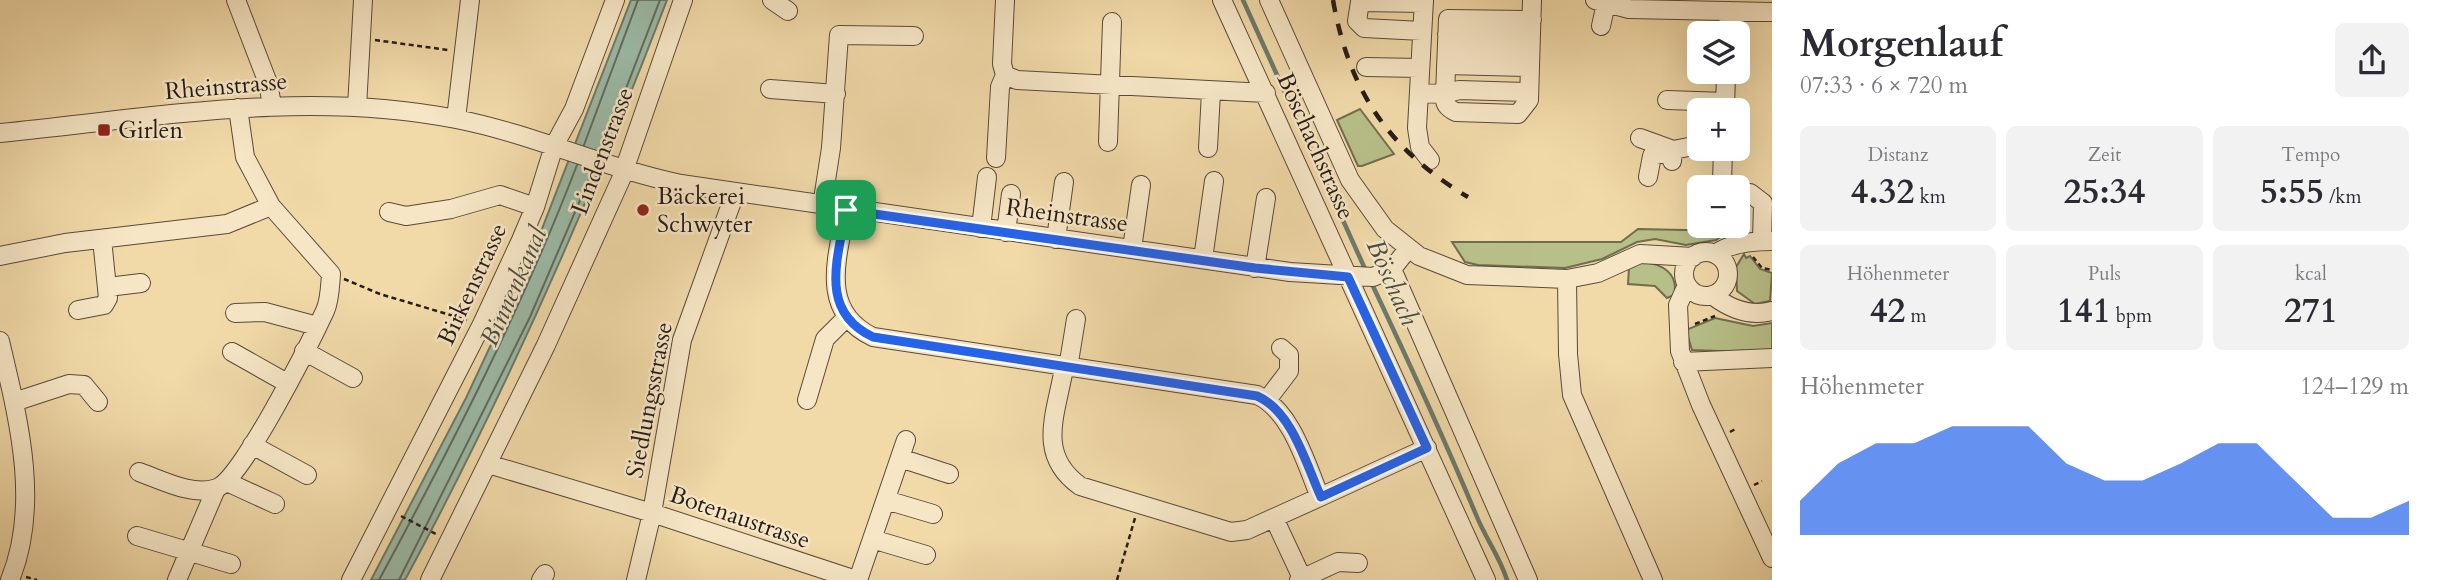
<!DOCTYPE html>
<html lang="de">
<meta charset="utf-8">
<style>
body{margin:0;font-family:Cardo,serif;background:#f2f2f3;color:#2b2b33;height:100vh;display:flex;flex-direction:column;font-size:26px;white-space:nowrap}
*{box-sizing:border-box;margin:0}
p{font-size:23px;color:#7c7c81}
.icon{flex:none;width:38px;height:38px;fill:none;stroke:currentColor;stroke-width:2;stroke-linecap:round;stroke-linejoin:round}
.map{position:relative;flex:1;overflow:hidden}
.details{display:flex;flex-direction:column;background:#fff;width:665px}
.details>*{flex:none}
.controls{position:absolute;left:1687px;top:21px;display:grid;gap:14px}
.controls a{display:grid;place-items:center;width:63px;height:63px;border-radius:10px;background:#fff;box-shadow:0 7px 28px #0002;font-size:35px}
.pin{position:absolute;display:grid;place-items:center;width:60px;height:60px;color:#fff;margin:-30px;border-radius:14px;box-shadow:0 4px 10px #0006}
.round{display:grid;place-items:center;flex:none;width:74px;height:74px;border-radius:10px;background:#f2f2f3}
.summary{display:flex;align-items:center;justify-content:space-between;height:119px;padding:0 28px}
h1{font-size:38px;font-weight:700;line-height:52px}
.figures{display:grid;grid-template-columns:repeat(3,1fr);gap:10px;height:119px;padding:7px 28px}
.figures div{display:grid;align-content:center;border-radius:10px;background:#f2f2f3;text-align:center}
.figures b{font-size:35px;font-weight:700}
.figures small{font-size:19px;font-weight:400}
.figures p{font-size:19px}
.chart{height:196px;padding:14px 28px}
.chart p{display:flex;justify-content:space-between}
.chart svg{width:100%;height:126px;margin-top:7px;fill:#2563eb;opacity:.7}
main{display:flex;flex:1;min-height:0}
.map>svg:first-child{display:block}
.green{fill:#b8c089;stroke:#6f6e50;stroke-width:2}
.water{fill:#9bbaa6;stroke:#6c7a6c;stroke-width:2}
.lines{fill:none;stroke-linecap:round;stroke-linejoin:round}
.shore{stroke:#606a5e;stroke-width:2}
.stream{stroke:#6c7a6c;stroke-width:4.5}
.minor-casing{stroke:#594a3a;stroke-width:20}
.path{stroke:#261b16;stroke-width:2.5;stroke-dasharray:5 3.5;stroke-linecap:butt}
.minor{stroke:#f6e6c6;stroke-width:18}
.rail{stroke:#261b16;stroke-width:4.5;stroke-dasharray:12 12;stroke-linecap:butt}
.route-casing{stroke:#fff;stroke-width:14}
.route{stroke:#2563eb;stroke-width:9}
.poi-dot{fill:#8f2418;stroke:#f6e6c6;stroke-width:2.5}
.labels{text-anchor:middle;stroke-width:5;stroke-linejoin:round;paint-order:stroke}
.street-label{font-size:24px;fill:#261b16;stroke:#f6e6c6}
.poi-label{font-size:24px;fill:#261b16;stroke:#f6e6c6;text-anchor:start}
.water-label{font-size:26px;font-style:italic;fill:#494b41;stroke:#f6e6c6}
</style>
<main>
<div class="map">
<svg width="1772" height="580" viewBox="0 0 1772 580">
<rect width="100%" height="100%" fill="#f1d9a8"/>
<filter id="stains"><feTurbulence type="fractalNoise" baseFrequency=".00286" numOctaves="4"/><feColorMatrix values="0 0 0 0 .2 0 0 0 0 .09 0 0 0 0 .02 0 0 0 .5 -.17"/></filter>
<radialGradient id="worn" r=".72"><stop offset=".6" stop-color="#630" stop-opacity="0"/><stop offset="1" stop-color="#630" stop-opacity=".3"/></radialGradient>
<path class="green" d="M 1360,109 L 1394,154 L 1362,166 L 1358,166 L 1337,120 Z
M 1638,229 L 1729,231 L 1716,240 L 1686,245 L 1655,239 L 1637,242 L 1602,259 L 1565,268 L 1478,265 L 1465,262 L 1452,242 L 1621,242 Z
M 1744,254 L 1746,258 L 1750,256 L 1760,269 L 1772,273 L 1770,301 L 1755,304 L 1737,291 L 1736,267 Z
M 1643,262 C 1663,264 1679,274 1674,295 L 1667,298 L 1655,286 L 1628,284 L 1629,268 Z
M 1715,318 L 1753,326 L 1772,323 L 1772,353 L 1692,350 L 1686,330 Z"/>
<path class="water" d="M 631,0 L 667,0 C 591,199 506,392 405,580 L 371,580 L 466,398 L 526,270 Z"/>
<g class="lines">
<path class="shore" d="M 584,145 L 638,0
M 602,151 L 660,0
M 379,580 C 452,445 522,308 577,165
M 399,580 L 530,317 L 593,170"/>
<path class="stream" d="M 1243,0 L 1366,271
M 1371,282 C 1408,360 1444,438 1477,517 C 1486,539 1500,557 1507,580"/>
<g class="minor-casing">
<path id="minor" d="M 236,0 L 268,83 L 272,105
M 772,0 L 788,11
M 1005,0 L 1002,64 L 1005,75 L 1017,80 L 1266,93
M 1222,0 L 1486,580
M 1269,0 L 1350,180 L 1385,229 L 1419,256 L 1467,275 L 1567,279 L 1598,273 L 1640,254 L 1693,257
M 1424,0 L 1417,128 L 1420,147 L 1430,160
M 1595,0 L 1629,9 L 1772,12
M 1601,26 L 1606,3
M 1422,31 L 1364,28 L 1357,21 L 1360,2 L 1424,3
M 1728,33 L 1729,11
M 1447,34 L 1531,36
M 1447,49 L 1530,51
M 1446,65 L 1530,67
M 1366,67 L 1420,68
M 770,89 L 836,94
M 1529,92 L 1459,90 L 1445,94 C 1444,104 1447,108 1456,112 L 1518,114 L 1529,100 L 1532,0
M 1419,93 L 1445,94 L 1448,19 L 1532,20
M 1667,100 L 1726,102
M 357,107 L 363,0
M 1725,110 L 1726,72
M 456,119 L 470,0
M 0,133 C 152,118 304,89 456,119 C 533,134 604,168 681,184 L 1290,272 L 1373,277 L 1392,269 L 1408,249
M 1640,138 L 1673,150
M 1108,142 L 1112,22
M 1208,148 L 1211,92
M 1723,149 L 1722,183 L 1726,187
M 996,158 L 1000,87 L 1005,75
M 1672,161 L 1673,150 L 1699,145
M 1648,177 L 1652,156 L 1673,150
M 1738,193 L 1750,193 L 1763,203 L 1762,241
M 822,206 L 831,148 L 839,35 L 914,36
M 846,210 C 837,259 819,311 873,337 L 1257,395 C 1292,411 1306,464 1320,497 L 1427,448
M 389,212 L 406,216 L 451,209 L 500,195 L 535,207
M 981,228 L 987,177
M 1006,232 L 1011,194
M 1056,239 L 1064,182
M 1132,249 L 1141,185
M1684 274a22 22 0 1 1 44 0a22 22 0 1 1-44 0Z
M 1715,254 C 1730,243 1753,241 1772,241
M 0,256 L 65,243 L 227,224 L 271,206
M 1203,259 L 1214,181
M 1255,268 L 1266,198
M 1392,269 L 1528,580
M 1567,279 L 1568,354 L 1572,395 L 1653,580
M 1687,285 L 1678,305 L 1680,351 L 1701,405 L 1772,558
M 108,287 L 141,283
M 1712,295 C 1730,309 1750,317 1772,311
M 78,310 L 104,305 L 108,298 L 102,239
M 235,313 L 265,312 L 317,326
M 0,341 C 18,418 41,504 10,580
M 304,351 L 353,378
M 232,352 L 287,383
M 1683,362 L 1772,358
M 1064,368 C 1056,415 1036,454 1080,486 L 1231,532 L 1247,530 L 1320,497
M 1068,368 L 1076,319
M 807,400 L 825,339 L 846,318
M 1267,400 L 1289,371 L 1289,355 L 1281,348
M 14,402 L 69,384 L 84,385 L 98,402
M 252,445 L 307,475
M 900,458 L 949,474
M 488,464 L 652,513 L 856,580
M 139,472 C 162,480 193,497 217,488 C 242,479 311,341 325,311 C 330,300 330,286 331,274 L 271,206 L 245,157 L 238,108
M 227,482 L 275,504
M 886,500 L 933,514
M 1274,518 L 1302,578
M 137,536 L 231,564
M 872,539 L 926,555
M 177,580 L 216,489
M 351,580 L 482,324 L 521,240 L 535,207 L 554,146 L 574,109 L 615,0
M 430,580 L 546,345 L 621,179 L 683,0
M 541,580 L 545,574
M 636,580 L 652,513 L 682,340 L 735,193
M 858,580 L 906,440
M 1299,580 L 1338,562 L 1358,563"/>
</g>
<path class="path" d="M 375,40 L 448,50
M 1753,257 L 1762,268 L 1772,270
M 344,279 L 380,294 L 467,320
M 1695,324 L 1715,316
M 1730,432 L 1737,428
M 1754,485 L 1762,481
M 401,516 L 436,534
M 26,577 L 37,580
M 1117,580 L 1135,518"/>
<use href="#minor" class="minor"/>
<path class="rail" d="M 1333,0 C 1349,91 1389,150 1468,197"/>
</g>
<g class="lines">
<g class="route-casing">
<path id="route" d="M 846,210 L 1255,268 L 1348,277 L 1427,448 L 1321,497 C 1306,464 1292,411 1257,396 L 873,337 C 818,311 838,259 846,210 Z"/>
</g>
<use href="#route" class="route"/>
</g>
<g class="poi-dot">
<rect x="97" y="123" width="14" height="14" rx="3.5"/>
<circle cx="643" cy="210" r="7"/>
</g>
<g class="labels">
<g class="street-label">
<text transform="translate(226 86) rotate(-5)" y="8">Rheinstrasse</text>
<text transform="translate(1316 146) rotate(66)" y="8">Böschachstrasse</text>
<text transform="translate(602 151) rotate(-69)" y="8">Lindenstrasse</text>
<text transform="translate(1067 215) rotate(8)" y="8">Rheinstrasse</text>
<text transform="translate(472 284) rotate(-65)" y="8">Birkenstrasse</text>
<text transform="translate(649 400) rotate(-79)" y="8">Siedlungsstrasse</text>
<text transform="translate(740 517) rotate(19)" y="8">Botenaustrasse</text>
</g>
<g class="poi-label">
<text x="118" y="138">Girlen</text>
<text x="657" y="204">Bäckerei<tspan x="657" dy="28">Schwyter</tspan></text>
</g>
<g class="water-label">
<text transform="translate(1393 282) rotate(66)" y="9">Böschach</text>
<text transform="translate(513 286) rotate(-66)" y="9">Binnenkanal</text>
</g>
</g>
<rect width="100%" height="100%" filter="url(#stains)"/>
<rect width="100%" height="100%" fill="url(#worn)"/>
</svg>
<div class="controls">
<a><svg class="icon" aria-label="layers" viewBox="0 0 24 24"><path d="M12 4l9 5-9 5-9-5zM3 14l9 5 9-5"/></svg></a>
<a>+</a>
<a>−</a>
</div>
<div class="pin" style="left:846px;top:210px;background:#1e9e55"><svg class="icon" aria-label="arrive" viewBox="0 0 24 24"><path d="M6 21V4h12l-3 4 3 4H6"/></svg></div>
</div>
<section class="details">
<div class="summary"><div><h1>Morgenlauf</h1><p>07:33 · 6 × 720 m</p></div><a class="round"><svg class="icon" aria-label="share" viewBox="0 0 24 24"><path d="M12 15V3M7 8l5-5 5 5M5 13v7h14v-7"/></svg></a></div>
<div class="figures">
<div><p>Distanz</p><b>4.32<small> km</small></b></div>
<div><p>Zeit</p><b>25:34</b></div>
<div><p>Tempo</p><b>5:55<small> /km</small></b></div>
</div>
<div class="figures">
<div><p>Höhenmeter</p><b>42<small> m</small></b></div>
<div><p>Puls</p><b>141<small> bpm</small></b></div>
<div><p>kcal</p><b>271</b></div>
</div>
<div class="chart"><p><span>Höhenmeter</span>124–129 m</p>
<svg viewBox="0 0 160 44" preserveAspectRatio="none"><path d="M0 44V32L10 19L20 12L30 12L40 6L50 6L60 6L70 19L80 25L90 25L100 19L110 12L120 12L130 25L140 38L150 38L160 32V44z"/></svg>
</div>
</section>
</main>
